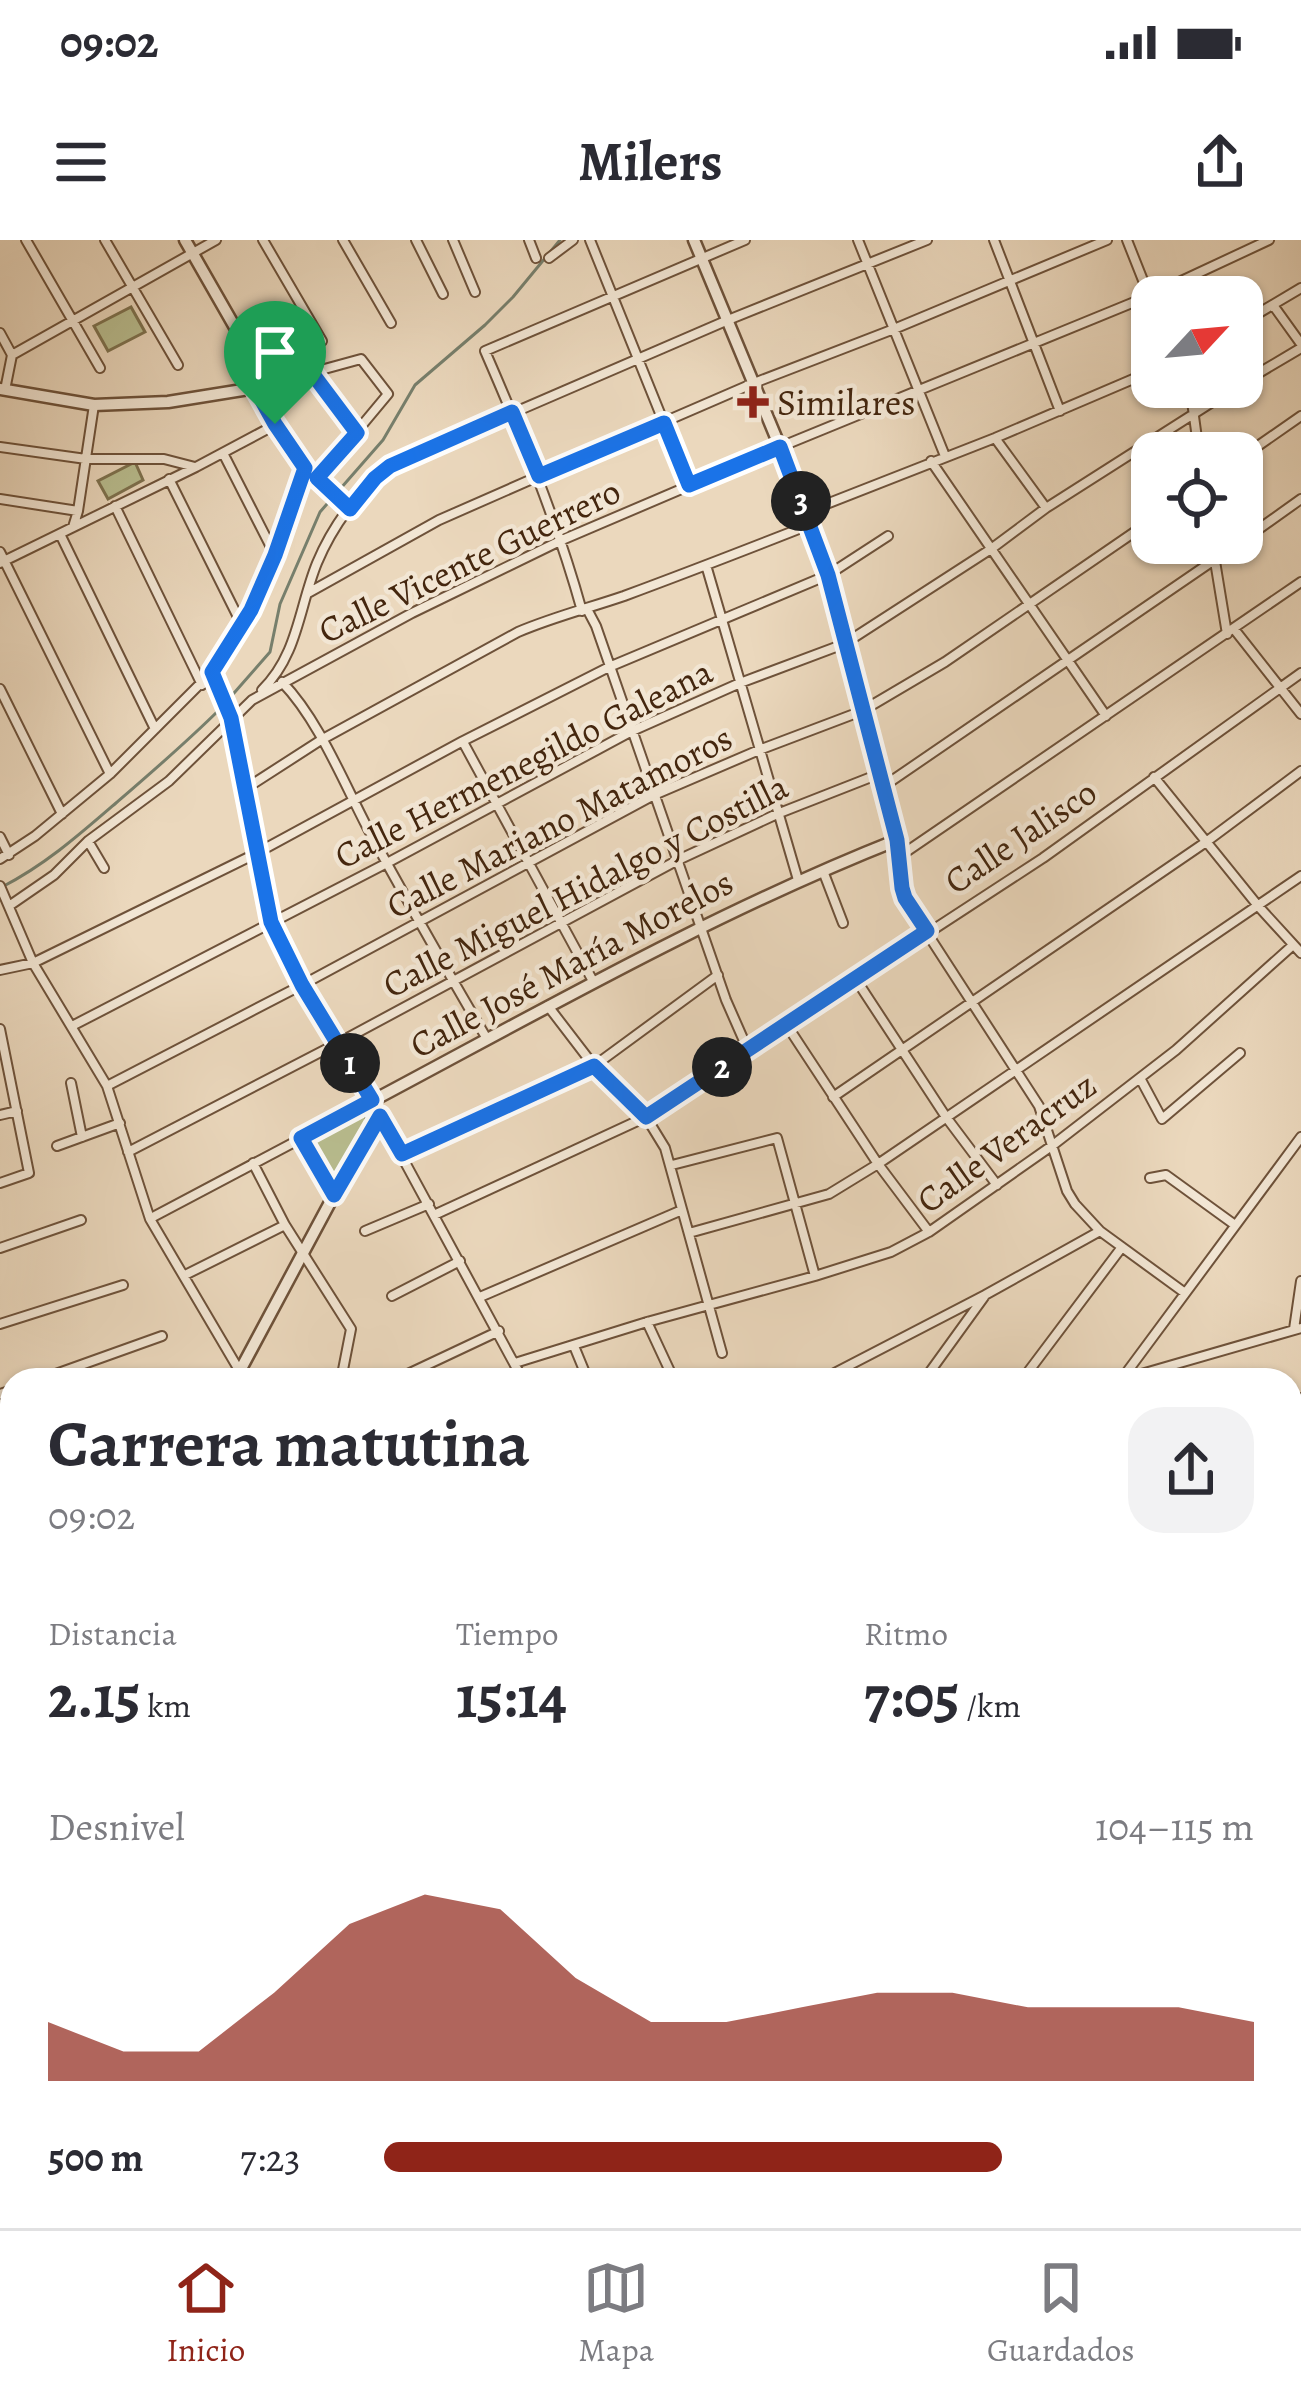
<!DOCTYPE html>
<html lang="es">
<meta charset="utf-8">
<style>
body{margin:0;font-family:Alegreya,serif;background:#f2f2f3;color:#2b2b33;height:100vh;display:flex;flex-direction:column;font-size:45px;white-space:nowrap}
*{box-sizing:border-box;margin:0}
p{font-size:39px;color:#7c7c81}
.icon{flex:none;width:66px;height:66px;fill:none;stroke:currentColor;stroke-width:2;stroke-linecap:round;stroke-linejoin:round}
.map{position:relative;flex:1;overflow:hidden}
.side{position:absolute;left:0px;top:1128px;width:1302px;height:861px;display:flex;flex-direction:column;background:#fff;border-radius:36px 36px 0 0;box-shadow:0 3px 9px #0004}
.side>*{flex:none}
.needle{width:78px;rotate:64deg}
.fabs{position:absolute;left:1131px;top:36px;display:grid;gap:24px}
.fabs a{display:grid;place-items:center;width:132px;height:132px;border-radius:24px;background:#fff;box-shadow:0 3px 9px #0004;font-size:60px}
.pin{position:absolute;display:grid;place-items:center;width:102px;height:102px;color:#fff;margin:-123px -51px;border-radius:50% 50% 50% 0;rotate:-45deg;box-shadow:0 0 12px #0007}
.pin .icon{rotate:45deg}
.km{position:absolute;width:60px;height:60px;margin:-30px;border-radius:50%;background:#222;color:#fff;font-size:33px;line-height:60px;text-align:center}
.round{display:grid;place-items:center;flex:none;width:126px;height:126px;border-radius:36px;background:#f2f2f3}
.summary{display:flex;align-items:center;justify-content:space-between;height:204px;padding:0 48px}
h1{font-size:66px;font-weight:600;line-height:90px}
.figures{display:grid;grid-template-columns:repeat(3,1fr);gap:18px;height:204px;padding:12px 48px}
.figures div{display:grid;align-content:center}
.figures b{font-size:60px;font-weight:600}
.figures small{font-size:33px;font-weight:400}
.figures p{font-size:33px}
.chart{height:336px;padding:24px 48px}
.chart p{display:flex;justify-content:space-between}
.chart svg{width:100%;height:216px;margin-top:12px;fill:#8f2418;opacity:.7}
ul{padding:0 48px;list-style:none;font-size:39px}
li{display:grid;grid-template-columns:192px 144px 1fr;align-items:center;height:90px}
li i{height:30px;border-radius:15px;background:#8f2418}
.status{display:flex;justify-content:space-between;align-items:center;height:84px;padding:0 60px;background:#fff;direction:ltr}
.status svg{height:33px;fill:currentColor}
header{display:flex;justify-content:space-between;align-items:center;height:156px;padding:0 48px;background:#fff;font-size:54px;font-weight:600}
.tab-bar{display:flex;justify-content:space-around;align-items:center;height:168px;border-top:3px solid #e1e1e2;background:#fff;font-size:33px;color:#7c7c81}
.tab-bar a{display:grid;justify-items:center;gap:6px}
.tab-bar .current{color:#8f2418}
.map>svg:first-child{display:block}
.green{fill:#b9be90;stroke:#7e724f;stroke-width:3}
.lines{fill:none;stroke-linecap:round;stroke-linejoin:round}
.stream{stroke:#777f6c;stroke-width:3}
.canal{stroke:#99bbab;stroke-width:10}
.minor-casing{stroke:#6e523a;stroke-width:12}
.tertiary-casing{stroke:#6e523a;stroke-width:15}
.minor{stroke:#f2e6d4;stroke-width:8}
.tertiary{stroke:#f2e6d4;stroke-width:10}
.route-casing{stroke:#fff;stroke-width:24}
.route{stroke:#1a73e8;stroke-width:15}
.poi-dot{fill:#8f2418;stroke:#f2e6d4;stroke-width:4.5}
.labels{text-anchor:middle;stroke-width:9;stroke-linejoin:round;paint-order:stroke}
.poi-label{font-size:36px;fill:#44260e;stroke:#f2e6d4;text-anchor:start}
.street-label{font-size:36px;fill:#44260e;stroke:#f2e6d4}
</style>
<div class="status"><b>09:02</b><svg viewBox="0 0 49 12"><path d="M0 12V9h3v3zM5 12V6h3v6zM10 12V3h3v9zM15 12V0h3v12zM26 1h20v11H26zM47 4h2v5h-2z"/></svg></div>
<header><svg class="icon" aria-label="menu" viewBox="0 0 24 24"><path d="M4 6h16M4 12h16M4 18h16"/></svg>Milers<svg class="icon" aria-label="share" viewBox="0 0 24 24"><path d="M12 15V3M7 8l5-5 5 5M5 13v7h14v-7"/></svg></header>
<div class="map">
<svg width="1301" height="1988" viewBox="0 0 1301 1988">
<rect width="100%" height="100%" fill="#ebd8bd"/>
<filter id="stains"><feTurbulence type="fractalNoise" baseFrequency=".00167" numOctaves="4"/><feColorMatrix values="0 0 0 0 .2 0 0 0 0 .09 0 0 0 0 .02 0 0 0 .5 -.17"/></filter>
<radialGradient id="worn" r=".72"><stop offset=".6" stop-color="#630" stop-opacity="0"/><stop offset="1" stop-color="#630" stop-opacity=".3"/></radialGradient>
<path class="green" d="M 131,67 L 145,92 L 108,111 L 94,86 Z
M 135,222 L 143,240 L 108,259 L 98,241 Z
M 366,871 L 365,893 L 332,945 L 307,902 Z"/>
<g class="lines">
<path class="stream" d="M 227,461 L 270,412 L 280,364 L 320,272 L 383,200 L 415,145 L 485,85 L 513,57 L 560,0
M 2,647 C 45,625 79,595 116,563 C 152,532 187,502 221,468"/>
<path class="canal" d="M 1290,1434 L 1301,1430
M 763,1988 L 783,1977"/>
<g class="minor-casing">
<path id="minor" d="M 26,0 L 100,128
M 105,0 L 178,125
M 263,0 L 322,101
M 343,0 L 391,83
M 416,0 L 443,54
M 453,0 L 475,52
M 529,0 L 536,18
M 590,0 L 689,245
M 858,0 L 945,216
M 994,0 L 1060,171
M 1127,0 L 1152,63
M 549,18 L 573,0
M 1273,65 L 1301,104
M 1242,83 L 1301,48
M 0,93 L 12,115
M 312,133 L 357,193
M 1242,143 L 1301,108
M 1190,147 L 1199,213
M 255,148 L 361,119 L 388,154 L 318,238
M 5,150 L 12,115 L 216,0
M 995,198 L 1046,268
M 0,207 L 86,219 L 164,219 L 195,227
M 223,213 L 274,313
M 1242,217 L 1301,176
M 931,221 L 1106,476
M 305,228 L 349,269
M 169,239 L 241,383
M 0,259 L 78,271
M 115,266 L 202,445
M 806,272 L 995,198 L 1152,131
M 73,287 L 78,271 L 94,165
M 60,294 L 155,489
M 1242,301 L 1301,259
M 1212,303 L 1227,394
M 0,312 L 110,534
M 0,323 L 196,227 L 275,185
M 706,325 L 798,640
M 308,353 L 439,280 L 539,236 L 754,143 L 894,89 L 1107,0
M 587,369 L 596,386 L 726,760 L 748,810
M 582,371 C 557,281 522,196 485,111 L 745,0
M 1234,389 L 1301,474
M 282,442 C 318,479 343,541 367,587 C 406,659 446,729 487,799
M 0,449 L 62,574
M 262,450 C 298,415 299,367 317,323 C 332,287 359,249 390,226 L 728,80 L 927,0
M 463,502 L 594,743
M 1154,537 L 1259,667 L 1301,713
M 884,546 L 1239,303
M 245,549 L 321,500 L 518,392 C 553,377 589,368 624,356 C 686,333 748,309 809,285
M 0,597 L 9,615
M 897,600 L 905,659 L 1039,866 L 1067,951 L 1075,964 L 1100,991 L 1185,1053
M 88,601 L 104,628
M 900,616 L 1301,342
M 0,619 L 35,596 L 110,534 L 211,433
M 823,631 L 843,683
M 0,646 L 33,723 L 107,846 L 150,979 L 239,1130
M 9,666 L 54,635 L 88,601 L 169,541 L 252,460 L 412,373 L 562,300 L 780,207 L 1149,56 L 1269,0
M 0,730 L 33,723 L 255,614 L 463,501 L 609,427 L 828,335 L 888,296
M 855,738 L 946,877 L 997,945
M 548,766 L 594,826 L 646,877 L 665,908 L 722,1113
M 786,784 L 878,924 L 929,992
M 72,786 L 387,623 L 632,491 L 740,443 L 844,404 L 991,309 L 1046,268 L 1236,147
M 0,789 L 29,933 L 0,943
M 1140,838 L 1162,879 L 1240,813
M 71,843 L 82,897
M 107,846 L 302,745 L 654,555 L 759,510 L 862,471 L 945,422 L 1152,280
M 833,857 L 1206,602 L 1301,531
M 0,875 L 17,871
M 381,878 L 523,1140
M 301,899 L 334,955
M 57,906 L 120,883
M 128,912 L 338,803 L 678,620 L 777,574 L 879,534
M 402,914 L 594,826 L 718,735
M 253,923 L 285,985 L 351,1089 L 341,1140
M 672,925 L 777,898 L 815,1036
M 1150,938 L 1166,935 L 1235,985
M 434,975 L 646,877 L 1043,618 L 1301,433
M 151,978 L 372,861
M 365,991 L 429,964
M 689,993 L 829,954 L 878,924 L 1301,636
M 0,1008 L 81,980
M 185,1035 L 285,985
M 392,1056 L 460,1021
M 480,1057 L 682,970
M 647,1082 L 674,1140
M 0,1084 L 123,1045
M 1294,1089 L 1301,1041
M 574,1106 L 588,1140
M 515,1123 L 647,1082 L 815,1036 L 891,1012 L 929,992 L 1053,905 L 1176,810 L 1292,706
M 1124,1139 L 1301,1088
M 39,1140 L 162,1096
M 395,1140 L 499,1091
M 821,1140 L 985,1055 L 1100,991
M 924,1140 L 984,1057
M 1022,1140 L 1122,1007
M 1121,1140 L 1301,897
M 0,1154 L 12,1150
M 1290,1162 L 1301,1158
M 0,1225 L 12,1221
M 1290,1233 L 1301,1229
M 1290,1272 L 1301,1302
M 0,1275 L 12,1299
M 0,1317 L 12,1299
M 1290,1396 L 1301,1395
M 0,1427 L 12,1409
M 1290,1474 L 1301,1475
M 1290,1663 L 1301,1611
M 0,1665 L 12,1659
M 1290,1714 L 1301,1716
M 0,1725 L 12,1729
M 1290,1784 L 1301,1786
M 0,1812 L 12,1816
M 1290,1855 L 1301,1857
M 3,1874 L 12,1890
M 1290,1935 L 1301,1935
M 61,1977 L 67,1988
M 183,1977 L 192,1988
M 327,1977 L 330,1988
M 394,1977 L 396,1988
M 1186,1977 L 1187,1988
M 88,1988 L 101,1977
M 193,1988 L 206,1977
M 296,1988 L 309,1977
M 489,1988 L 497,1977
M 575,1988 L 583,1977
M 658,1988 L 666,1977
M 738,1988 L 746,1977
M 825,1988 L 827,1977
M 954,1988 L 957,1977
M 1022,1988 L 1024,1977
M 1092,1988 L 1094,1977
M 1154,1988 L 1155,1984
M 1218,1988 L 1221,1977"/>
</g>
<g class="tertiary-casing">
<path id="tertiary" d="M 185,0 L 252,117 L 255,148 L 305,228 L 275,315 L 251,369 L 212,432 L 231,479 L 270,682 L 302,745 L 381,876 L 334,955 L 235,1140
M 0,149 L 94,165 L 168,162 L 255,148
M 372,861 C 545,769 715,672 897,600 L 828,335 L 780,207 L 694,0
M 0,1568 L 12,1557"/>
</g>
<use href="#minor" class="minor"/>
<use href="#tertiary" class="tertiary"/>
</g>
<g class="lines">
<g class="route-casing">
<path id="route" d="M 312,133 L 357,193 L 317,238 L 350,269 L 375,238 L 390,226 L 512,172 L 539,236 L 664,183 L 689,245 L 780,207 L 828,335 L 897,600 L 902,648 L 905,658 L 927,691 L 646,877 L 594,826 L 402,914 L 380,876 L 334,955 L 301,898 L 372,860 L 302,745 L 271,682 L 231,478 L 212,432 L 251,370 L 275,315 L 305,228 L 275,184 L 255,148 Z"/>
</g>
<use href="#route" class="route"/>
</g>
<path class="poi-dot" d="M747 144h12v12h12v12h-12v12h-12v-12h-12v-12h12z"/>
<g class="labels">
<g class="poi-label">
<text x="777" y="175">Similares</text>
</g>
<g class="street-label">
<text transform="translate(469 320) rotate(-26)" y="13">Calle Vicente Guerrero</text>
<text transform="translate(523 523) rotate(-27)" y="13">Calle Hermenegildo Galeana</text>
<text transform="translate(559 581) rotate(-27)" y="13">Calle Mariano Matamoros</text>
<text transform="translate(1020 596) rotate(-34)" y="13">Calle Jalisco</text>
<text transform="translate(585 645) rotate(-27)" y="13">Calle Miguel Hidalgo y Costilla</text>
<text transform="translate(571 723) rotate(-28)" y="13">Calle José María Morelos</text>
<text transform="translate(1006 902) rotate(-36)" y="13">Calle Veracruz</text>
</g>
</g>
<rect width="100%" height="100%" filter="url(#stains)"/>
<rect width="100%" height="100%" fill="url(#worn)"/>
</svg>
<div class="fabs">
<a><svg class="needle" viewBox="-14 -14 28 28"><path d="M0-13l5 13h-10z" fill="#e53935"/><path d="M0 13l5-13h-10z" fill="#7c7c81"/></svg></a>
<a><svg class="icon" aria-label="locate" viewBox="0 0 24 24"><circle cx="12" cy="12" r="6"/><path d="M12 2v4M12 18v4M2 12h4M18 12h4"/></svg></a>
</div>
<div class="pin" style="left:275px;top:184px;background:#1e9e55"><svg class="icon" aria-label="arrive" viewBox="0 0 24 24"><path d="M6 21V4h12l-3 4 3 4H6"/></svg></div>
<b class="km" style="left:350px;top:823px">1</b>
<b class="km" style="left:722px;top:827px">2</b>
<b class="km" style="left:801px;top:261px">3</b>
<section class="side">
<div class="summary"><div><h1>Carrera matutina</h1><p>09:02</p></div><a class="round"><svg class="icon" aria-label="share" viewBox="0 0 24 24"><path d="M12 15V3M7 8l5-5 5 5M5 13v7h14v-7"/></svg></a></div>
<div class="figures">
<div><p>Distancia</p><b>2.15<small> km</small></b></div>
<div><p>Tiempo</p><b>15:14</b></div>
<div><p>Ritmo</p><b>7:05<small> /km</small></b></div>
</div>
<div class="chart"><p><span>Desnivel</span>104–115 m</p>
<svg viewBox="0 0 160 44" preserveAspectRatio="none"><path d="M0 44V32L10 38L20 38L30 26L40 12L50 6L60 9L70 23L80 32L90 32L100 29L110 26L120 26L130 29L140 29L150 29L160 32V44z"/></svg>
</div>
<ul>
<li><b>500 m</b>7:23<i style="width:71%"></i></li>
</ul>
</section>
</div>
<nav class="tab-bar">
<a class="current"><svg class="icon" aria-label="home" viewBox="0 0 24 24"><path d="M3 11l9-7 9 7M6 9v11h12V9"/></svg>Inicio</a>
<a><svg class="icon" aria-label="map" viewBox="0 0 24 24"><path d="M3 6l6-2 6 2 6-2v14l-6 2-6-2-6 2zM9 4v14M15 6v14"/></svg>Mapa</a>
<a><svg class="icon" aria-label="saved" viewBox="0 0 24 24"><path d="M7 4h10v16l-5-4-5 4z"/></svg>Guardados</a>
</nav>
